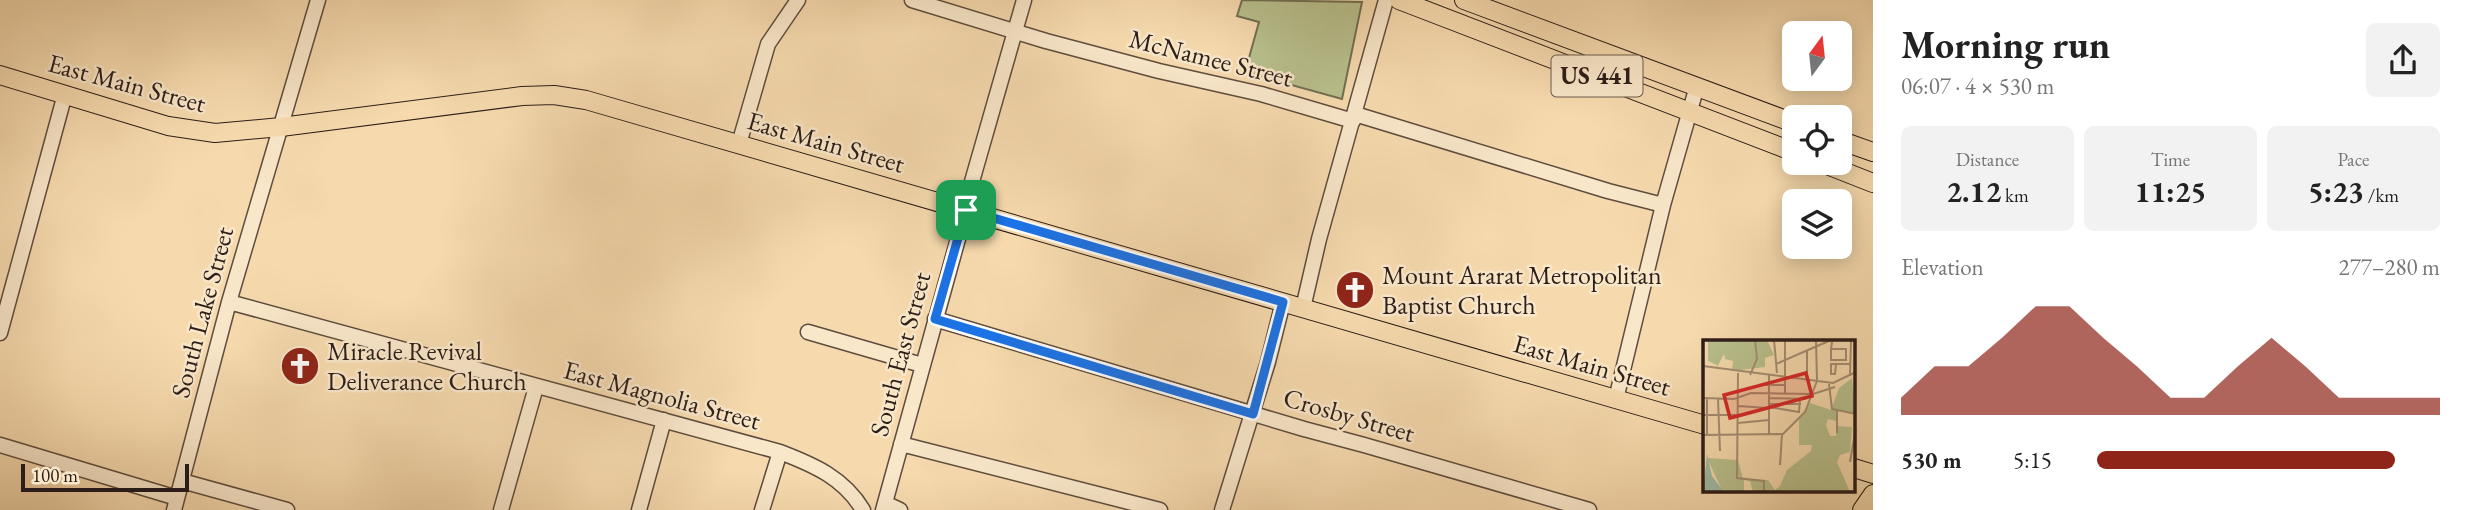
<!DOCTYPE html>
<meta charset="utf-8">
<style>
body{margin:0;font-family:"EB Garamond",serif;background:#f2f2f2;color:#222;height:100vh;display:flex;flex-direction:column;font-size:26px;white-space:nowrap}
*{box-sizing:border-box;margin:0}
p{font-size:23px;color:#767676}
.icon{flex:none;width:38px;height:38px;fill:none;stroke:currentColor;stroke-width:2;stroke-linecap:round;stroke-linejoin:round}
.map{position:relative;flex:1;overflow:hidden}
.details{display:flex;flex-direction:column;background:#fff;width:595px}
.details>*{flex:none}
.needle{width:46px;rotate:15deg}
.controls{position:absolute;left:1782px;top:21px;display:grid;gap:14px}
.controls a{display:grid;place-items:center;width:70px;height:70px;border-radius:10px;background:#fff;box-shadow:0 4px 18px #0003;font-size:35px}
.scale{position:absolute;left:21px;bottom:18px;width:168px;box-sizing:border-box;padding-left:7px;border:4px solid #2c1d18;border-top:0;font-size:19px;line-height:24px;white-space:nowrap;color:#2c1d18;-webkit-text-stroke:5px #f9e7ca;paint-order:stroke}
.pin{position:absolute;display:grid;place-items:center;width:60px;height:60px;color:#fff;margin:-30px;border-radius:14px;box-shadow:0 4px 10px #0006}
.round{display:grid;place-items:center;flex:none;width:74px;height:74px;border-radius:10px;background:#f2f2f2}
.headline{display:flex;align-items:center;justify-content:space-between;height:119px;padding:0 28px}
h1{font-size:38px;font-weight:700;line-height:52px}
.metrics{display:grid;grid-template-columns:repeat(3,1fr);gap:10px;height:119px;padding:7px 28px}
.metrics div{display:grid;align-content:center;border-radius:10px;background:#f2f2f2;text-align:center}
.metrics b{font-size:30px;font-weight:700}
.metrics small{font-size:19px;font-weight:400}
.metrics p{font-size:19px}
.chart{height:196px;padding:14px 28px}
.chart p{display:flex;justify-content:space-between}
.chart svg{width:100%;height:126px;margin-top:7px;fill:#8f2418;opacity:.7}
ul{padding:0 28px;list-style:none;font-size:23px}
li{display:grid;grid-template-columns:112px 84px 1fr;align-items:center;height:52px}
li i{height:18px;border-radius:9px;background:#8f2418}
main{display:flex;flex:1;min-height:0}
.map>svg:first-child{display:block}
.green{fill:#b8c08d;stroke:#726e52;stroke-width:2}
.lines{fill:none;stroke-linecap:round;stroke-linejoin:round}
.minor-casing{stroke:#5e4c3e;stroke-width:17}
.major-casing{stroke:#2c1d18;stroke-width:20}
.minor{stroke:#f9e7ca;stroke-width:14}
.major{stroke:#f6daae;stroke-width:18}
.route-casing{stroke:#fff;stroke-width:14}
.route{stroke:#1a73e8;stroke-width:9}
.labels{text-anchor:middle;stroke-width:5;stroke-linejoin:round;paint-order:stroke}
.shield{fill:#f9e7ca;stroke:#6a5a4d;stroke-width:2}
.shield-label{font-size:24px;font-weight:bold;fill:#2c1d18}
.street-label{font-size:26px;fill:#2c1d18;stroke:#f9e7ca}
.poi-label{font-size:26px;fill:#2c1d18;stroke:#f9e7ca;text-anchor:start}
.inset-road{fill:none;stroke:#a58e72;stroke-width:2}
.view{fill:#d62828;fill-opacity:0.15;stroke:#d62828;stroke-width:3.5}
.inset-edge{fill:none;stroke:#2c1d18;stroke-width:3.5}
</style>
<main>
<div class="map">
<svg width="1873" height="510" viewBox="0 0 1873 510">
<rect width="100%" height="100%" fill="#f6daae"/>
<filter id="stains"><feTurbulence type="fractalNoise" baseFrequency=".00286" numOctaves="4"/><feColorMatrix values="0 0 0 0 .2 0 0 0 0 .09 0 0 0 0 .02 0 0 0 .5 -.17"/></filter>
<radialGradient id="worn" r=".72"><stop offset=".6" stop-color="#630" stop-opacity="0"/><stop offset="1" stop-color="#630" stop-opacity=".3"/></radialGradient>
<path class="green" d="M 1242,0 L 1362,2 L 1342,99 L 1245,72 L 1259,22 L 1237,16 Z"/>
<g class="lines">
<g class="minor-casing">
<path id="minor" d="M 912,0 L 1046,41 L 1159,71 L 1261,94 L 1353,121
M 1355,114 L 1608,191 L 1663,205
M 739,144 L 768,44 L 798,0
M 229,302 L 780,452 C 814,465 844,478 863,510
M 1303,308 L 1319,239 L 1386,0
M 935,319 L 1304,429 L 1364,445 L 1589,510
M 808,332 L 922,365
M 0,333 L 65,94
M 1616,399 L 1663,205 L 1697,86
M 901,444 L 1160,510
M 0,445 L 177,498
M 182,481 L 287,510
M 885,503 L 900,510
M 174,510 L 229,302 L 318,0
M 501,510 L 536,387
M 639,510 L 664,420
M 762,510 L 780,452
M 883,510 L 966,210 L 967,199 L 1024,0
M 1222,510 L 1268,362 L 1283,302"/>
</g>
<g class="major-casing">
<path id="major" d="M 1399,0 L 1794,152
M 1464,0 L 1794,123
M 0,75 L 168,126 L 215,133 L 281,127 L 522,96 L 554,95 L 586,100 L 1705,425
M 1839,140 L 1873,152
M 1822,163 L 1873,183
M 1854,468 L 1873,474
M 1862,510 L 1873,494"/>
</g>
<use href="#minor" class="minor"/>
<use href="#major" class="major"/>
</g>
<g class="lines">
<g class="route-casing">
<path id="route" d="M 966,210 L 1283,302 L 1253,414 L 935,319 Z"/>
</g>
<use href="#route" class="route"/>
</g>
<defs>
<g id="church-disc" transform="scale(2.0125)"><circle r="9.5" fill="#8f2418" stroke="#f9e7ca"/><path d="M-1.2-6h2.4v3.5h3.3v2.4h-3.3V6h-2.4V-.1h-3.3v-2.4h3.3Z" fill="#fff"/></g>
</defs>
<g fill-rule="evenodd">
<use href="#church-disc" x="1355" y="290"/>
<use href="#church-disc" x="300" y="366"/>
</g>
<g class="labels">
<rect class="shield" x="1551.5" y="55.5" width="91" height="41" rx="5"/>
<g class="shield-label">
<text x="1597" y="84">US 441</text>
</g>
<g class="street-label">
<text transform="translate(1211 58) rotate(14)" y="9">McNamee Street</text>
<text transform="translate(127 83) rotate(15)" y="9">East Main Street</text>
<text transform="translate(826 142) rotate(16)" y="9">East Main Street</text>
<text transform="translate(202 312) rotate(-75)" y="9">South Lake Street</text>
<text transform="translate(900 354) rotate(-75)" y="9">South East Street</text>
<text transform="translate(1592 365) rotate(16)" y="9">East Main Street</text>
<text transform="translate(662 395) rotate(15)" y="9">East Magnolia Street</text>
<text transform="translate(1349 415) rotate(16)" y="9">Crosby Street</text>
</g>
<g class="poi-label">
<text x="1382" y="284">Mount Ararat Metropolitan<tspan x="1382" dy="30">Baptist Church</tspan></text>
<text x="327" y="360">Miracle Revival<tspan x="327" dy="30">Deliverance Church</tspan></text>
</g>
</g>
<g transform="translate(1703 340)">
<rect width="152" height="152" fill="#f6daae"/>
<path d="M 64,0 L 71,15 L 62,18 L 62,27 L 29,31 L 30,21 L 22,19 L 21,14 L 13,29 L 14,25 L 5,21 L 5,1 ZM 149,38 L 152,73 L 134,71 L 133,81 L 125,79 L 123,85 L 127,96 L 133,96 L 133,86 L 149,87 L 147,112 L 137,115 L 134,122 L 147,152 L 50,152 L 47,141 L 41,140 L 41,152 L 19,150 L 4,118 L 35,120 L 40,139 L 65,140 L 72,150 L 77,146 L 84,130 L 108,111 L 109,105 L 96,105 L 96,80 L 107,63 L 128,70 L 136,48 Z" fill="#b8c08d"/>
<path d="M 4,114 L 9,136 L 21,152 L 0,152 Z" fill="#9ebba5"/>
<path class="inset-road" d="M 71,0 L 74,33M 113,0 L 114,41M 128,9 L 128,20 L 143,20 L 143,9 L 128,9 L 129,2M 73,24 L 128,0M 133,24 L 132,34 L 128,34 L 128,24 L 147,24M 0,26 L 130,43 L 153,32M 35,33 L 34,138 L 61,141 L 61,151 L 52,152M 104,34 L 104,10M 47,35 L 54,19 L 52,0M 147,36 L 148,0M 126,44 L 129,69 L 153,74M 57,45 L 82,45M 82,54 L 82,0M 110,54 L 132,47M 0,58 L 31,59 L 48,53 L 110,54M 66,58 L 103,59M 15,59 L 17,111M 66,64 L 98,64M 35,66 L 65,68M 66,67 L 96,72 L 97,59M 0,75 L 35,75M 35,83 L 66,80M 134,93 L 134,71M 0,95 L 80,94 L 102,72 L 114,41M 4,95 L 4,58M 66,95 L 66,34M 147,122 L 153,88M 77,125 L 79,94"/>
<path class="view" d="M 103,33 L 109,56 L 27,78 L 21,55 Z"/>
<rect width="152" height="152" class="inset-edge"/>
</g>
<rect width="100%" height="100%" filter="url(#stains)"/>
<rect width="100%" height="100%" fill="url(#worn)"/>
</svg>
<div class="controls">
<a><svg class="needle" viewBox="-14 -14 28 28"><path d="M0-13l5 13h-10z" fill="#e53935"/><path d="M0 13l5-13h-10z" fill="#767676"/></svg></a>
<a><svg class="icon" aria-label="locate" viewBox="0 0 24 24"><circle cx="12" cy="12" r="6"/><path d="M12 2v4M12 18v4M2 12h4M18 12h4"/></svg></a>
<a><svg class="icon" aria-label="layers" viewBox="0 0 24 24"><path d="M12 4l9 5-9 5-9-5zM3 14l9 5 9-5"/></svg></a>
</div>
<div class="scale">100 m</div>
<div class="pin" style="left:966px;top:210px;background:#1e9e55"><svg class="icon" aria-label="arrive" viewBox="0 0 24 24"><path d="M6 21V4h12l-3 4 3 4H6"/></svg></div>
</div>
<section class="details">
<div class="headline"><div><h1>Morning run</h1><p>06:07 · 4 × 530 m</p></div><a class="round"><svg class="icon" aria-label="share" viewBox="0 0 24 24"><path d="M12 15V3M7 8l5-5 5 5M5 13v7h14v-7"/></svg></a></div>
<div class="metrics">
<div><p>Distance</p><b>2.12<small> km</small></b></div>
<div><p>Time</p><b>11:25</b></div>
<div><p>Pace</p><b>5:23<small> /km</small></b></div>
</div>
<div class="chart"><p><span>Elevation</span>277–280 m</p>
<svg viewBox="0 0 160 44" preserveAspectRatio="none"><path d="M0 44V38L10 27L20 27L30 17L40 6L50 6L60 17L70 27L80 38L90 38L100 27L110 17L120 27L130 38L140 38L150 38L160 38V44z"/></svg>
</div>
<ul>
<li><b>530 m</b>5:15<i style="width:87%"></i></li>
</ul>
</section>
</main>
